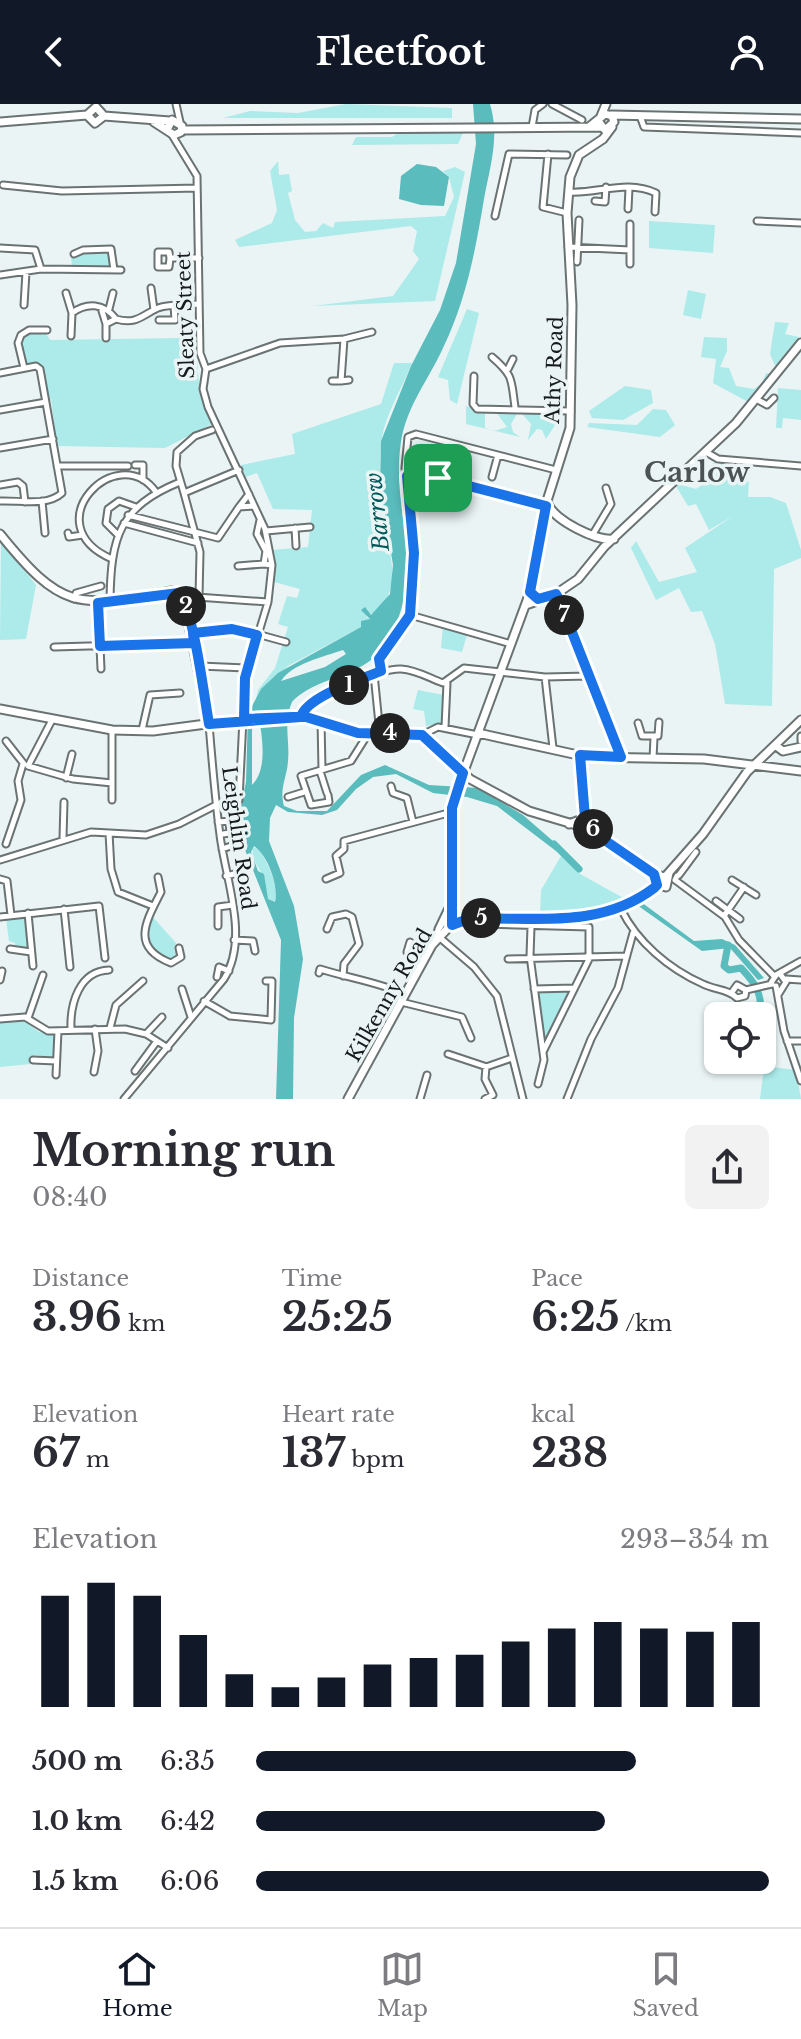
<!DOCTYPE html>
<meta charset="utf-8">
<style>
body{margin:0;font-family:"Libre Baskerville",serif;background:#f2f2f3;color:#2b2b33;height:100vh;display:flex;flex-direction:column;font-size:30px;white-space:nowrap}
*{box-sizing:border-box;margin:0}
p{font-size:26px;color:#7c7c81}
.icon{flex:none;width:44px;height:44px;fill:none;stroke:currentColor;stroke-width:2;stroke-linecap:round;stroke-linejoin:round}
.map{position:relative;height:995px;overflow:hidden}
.side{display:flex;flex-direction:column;background:#fff;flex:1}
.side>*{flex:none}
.fabs{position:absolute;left:704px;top:898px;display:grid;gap:16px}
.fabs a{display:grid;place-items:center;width:72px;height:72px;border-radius:12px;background:#fff;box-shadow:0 2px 6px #0004;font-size:40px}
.pin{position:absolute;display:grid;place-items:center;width:68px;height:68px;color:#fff;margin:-34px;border-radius:16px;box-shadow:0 4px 12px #0006}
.km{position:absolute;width:40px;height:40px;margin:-20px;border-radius:50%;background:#222;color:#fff;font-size:22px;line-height:40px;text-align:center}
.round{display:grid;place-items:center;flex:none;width:84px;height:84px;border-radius:12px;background:#f2f2f3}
.overview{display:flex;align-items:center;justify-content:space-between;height:136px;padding:0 32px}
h1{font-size:44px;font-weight:800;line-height:60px}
.stats{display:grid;grid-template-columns:repeat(3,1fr);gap:12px;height:136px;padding:8px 32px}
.stats div{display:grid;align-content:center}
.stats b{font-size:40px;font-weight:800}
.stats small{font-size:22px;font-weight:400}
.stats p{font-size:22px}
.chart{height:224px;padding:16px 32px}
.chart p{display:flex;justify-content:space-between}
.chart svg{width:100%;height:144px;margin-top:8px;stroke:#111827;stroke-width:6}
ul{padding:0 32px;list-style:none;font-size:26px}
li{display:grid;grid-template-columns:128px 96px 1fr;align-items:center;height:60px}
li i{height:20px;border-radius:10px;background:#111827}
header{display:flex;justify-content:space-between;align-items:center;height:104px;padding:0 32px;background:#111827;color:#fff;font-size:36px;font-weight:800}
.tab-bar{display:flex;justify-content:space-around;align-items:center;height:112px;border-top:2px solid #e1e1e2;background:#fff;font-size:22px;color:#7c7c81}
.tab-bar a{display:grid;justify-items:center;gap:4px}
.tab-bar .on{color:#111827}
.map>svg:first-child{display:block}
.green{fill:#adeaea}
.water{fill:#5abcbd;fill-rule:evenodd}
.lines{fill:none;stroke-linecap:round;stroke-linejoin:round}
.river{stroke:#5abcbd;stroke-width:7}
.minor-casing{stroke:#6a7272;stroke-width:9}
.major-casing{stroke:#6a7272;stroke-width:11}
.minor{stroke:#fff;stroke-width:5}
.major{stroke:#fff;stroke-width:7}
.route-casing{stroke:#fff;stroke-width:16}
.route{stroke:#1a73e8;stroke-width:10}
.labels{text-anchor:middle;stroke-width:7;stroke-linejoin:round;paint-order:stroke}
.street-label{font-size:20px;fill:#171b1b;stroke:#eaf4f4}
.water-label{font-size:22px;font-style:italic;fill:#005a5b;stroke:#eaf4f4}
.district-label{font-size:28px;font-weight:bold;fill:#4c5353;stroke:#eaf4f4}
</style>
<header><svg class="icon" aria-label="back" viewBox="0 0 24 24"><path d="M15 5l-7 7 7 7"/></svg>Fleetfoot<svg class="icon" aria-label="person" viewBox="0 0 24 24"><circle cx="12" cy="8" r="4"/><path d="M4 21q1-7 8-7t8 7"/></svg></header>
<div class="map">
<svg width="801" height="995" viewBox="0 0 801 995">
<rect width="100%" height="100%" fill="#eaf4f4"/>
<path class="green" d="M 346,0 L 452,4 L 452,14 L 223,14 L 250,7 L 298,9 Z
M 398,29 L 463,29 L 458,40 L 352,41 L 356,33 L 392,33 Z
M 278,57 L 279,71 L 289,70 L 292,87 L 288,89 L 295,116 L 305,128 L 316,127 L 323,119 L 333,124 L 335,118 L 445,112 L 454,93 L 449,73 L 443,67 L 455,63 L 465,68 L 435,197 L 313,202 L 393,192 L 419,155 L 413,147 L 417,127 L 411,122 L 239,143 L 235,136 L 272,119 L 277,106 L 270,67 Z
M 649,117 L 715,121 L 713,149 L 649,144 Z
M 110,146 L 112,162 L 72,164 L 71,152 L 77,151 L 78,148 Z
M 688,186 L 706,190 L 701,215 L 683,211 Z
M 467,205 L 479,209 L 457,300 L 450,296 L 448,276 L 438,273 Z
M 775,218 L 789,219 L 785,230 L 799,233 L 776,264 L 770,250 Z
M 28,228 L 45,228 L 50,236 L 180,234 L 181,256 L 197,257 L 200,290 L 212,320 L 165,344 L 57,342 L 51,295 L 48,299 L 41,264 L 35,260 L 27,262 L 20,236 Z
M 704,233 L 727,234 L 727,247 L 720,263 L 729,264 L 736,282 L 754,285 L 762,279 L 766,269 L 774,270 L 750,299 L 713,279 L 716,255 L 701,253 Z
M 394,259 L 412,259 C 402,285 384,312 381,340 C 379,366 379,394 384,420 C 391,453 405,494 366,513 L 370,515 L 361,518 L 361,523 L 288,562 L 256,595 L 258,586 L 275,564 L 288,523 L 278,520 L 287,492 L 297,494 L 300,485 L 274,478 L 272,446 L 308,443 L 312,406 L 273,405 L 257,369 L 246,373 L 241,361 L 295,350 L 292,330 L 381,300 Z
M 625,282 L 651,286 L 653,299 L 623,316 L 592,314 L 589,307 Z
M 778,284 L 801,286 L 801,316 L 783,314 L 782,324 L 776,324 Z
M 466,302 L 485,308 L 485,324 L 494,327 L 507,323 L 496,308 L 518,308 L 511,320 L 513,328 L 520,333 L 466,320 Z
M 524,305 L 541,307 L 540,315 L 557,318 L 546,335 L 542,326 L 537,325 L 528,336 L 531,320 L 523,311 Z
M 653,305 L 666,306 L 675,321 L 660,333 L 587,323 L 589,319 L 637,321 Z
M 713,359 L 736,361 L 736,367 L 741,368 L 741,377 L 749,378 L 748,393 L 770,393 L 786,399 L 801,446 L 801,454 L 774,465 L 772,602 L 725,600 L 715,540 L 702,507 L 691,508 L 679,484 L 656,496 L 631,444 L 636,437 L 659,478 L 697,468 L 685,444 L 733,412 L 709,426 L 696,400 L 688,402 L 674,379 L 696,385 L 708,377 Z
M 1,437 L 36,481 L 26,535 L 0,536 Z
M 443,522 L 467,531 L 462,548 L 441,544 Z
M 418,586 L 444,591 L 442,619 L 426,622 L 424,607 L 413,605 Z
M 253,743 L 260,746 C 268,761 279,781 275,798 L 268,795 L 263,783 L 265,775 L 252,753 Z
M 561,752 L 580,770 L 627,796 L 583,809 L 540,810 L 541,786 Z
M 152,812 L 176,839 L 174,847 L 180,850 L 178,854 L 170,857 C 153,849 148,838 146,821 Z
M 26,813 L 28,845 L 16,844 L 15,839 L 9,837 L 6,814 Z
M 537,887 L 569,887 L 545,937 L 544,937 Z
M 24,916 L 39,928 L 55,930 L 54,954 L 35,951 L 31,960 L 0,963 L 0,919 Z
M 764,962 L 796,966 L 801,995 L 760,995 Z"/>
<path class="water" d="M 473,0 L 490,0 C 500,33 490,62 484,95 C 475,149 466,196 443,244 C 429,275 406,303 401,338 C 390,409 428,460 390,533 C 367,577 321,568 292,598 C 283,618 290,637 288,657 C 287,674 279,684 284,702 L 297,707 L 327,707 L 361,671 L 385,661 L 429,681 L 478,684 L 523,711 L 561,744 L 556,747 L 497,702 L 467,693 L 433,689 L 396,670 L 373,673 L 356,685 L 337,706 L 322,711 L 288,708 L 276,701 L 270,714 L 269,737 L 294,802 L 303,855 L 294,914 L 293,995 L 276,995 L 281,836 L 239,731 L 239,711 L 246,678 L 248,610 L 261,585 L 278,569 L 361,523 L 361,517 L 370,515 L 361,506 L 365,503 L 371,511 L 390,490 L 393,461 L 380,380 L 381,337 L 411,262 L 440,206 L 456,159 L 476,40 ZM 343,546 L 346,550 L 325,563 L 281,577 C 293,559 323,553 343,546 ZM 252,613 L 259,613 C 262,633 268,665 252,681 ZM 254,742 C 268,751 279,783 275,798 L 268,795 L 264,770 L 258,767 L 251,748 Z
M 417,60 L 436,63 L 449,73 L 444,102 L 421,101 L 399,95 L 401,72 Z
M 641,798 L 694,837 L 722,835 L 735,841 L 764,874 L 758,876 L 730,844 L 702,847 L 637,801 Z"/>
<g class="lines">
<path class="river" d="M 554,740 L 579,765
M 728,841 L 724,862 L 729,866 L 741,864 C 755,879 761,887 761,908"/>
<g class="minor-casing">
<path id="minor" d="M 176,0 L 180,18
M 552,0 L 582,16
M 640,12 L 644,23 L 801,29
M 532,23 L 535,6 L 543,0
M 548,50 L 543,103 L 567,109
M 3,81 L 62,87 L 197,84
M 569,88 C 598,90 627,75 656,89 L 655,108
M 595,97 L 605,98 L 606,83
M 628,105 L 629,84
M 495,112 L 509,50 L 567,51
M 757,117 L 801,119
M 568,143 L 630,146
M 0,144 L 35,146 L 41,165
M 74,150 L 83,146 L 111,145 L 114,166
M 170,154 L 169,163 L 158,163 L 158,148 L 169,148 L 170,154 L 199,154
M 577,158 L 579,116
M 630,160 L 630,120
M 0,171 L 41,165 L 121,166
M 151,184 L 154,206
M 66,189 L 72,209 C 87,198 104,199 116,215 C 137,221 142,211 158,204 C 169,200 186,201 198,200
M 24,201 L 26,168
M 109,205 L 113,189
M 102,207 L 106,220
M 159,216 L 175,216 L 174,202
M 71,232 L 72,209
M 106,234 L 106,220 L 116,215
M 344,235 L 372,228
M 492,253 C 514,272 511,275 515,303
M 24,264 L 18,239 L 21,231 L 29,226 L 47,226
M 206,265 L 280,239 L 344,235 L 341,277 L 349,276
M 508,265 L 513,255
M 0,269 L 36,262 L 40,265 L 62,389 C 47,403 19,396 0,397
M 474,272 L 473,300 L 477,305 L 571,307
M 332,277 L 341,277
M 758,296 L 767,301 L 774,294
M 0,306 L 46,298
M 212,326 L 195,332 L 177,348 L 176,362 L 184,389 L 239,366
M 0,344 L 53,335
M 706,348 L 718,355 L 801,362
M 135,361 L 143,361 L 143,376
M 57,362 L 128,362
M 407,372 L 455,378 L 546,402
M 492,373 L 498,351
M 0,381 L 18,378 L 23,382 L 25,398
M 184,389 L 200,448 L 199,493
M 42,397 L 45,429
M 239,403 L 249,390
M 128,411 L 218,434 L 239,403 L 254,402
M 260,416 L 257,430 L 266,447 L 264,460 L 272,461
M 124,419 L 198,439
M 295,424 L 296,442
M 266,427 L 310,423
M 68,429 L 69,433 L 83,431
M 593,430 L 611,400 L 606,384
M 118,431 L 106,419 L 108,405 L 119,397 L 136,403
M 112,455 C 33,421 117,334 156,388
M 238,462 L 264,460
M 556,490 L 621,653
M 183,492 L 268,498
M 74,495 L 76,489 L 101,482
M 110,496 C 111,433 119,403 180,378
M 98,499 L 101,565
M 410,511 L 511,540
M 193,529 L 232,525 L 257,531
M 257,530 L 286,538
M 54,543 L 193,539
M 200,562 L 246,564
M 381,567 L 379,555 L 410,511 L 414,449 L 405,364 L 408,333 L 416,330 L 556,366
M 374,570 L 380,630
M 545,573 L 553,644
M 301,613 C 305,593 381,564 401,565 C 417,566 429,574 443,579 L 464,564 L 545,573 L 588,572
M 52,616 L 28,662 L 73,675 L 112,679 L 112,626
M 321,616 L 322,666
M 638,619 L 642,632 L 658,632 L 659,618
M 445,623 L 447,579
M 142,626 L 150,591 L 180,589
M 422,631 L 438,623 L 478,631
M 801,632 L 801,637
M 6,637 L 24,660
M 580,652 L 585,714
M 653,654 L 654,634
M 320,667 L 327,689
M 66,674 L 72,650
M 112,679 L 112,696
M 391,682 L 393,689 L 407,694 L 413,718
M 328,691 L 329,698 L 311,701 L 301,672 L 351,657 L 368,630
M 288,693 L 304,688
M 218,718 L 231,717 L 232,709
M 109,729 L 111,765 L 118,788 L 153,802
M 223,730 L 230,729 L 229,717
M 63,734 L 64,698
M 6,740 L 21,696 L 18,677 L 23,660
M 222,745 L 231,742
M 0,756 L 91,728 L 146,731 L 179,720 L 220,699 L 237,700 L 239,696 L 245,574 L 268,498 L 272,461 L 265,425 L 208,303 L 203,285 L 206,265 L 200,249 L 197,72 L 172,31
M 679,771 L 696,748
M 226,772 L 238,769 L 239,759
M 677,772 L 675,776 L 725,813 L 739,836 L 775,873
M 158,773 L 161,788 C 147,816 129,843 171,859 L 181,853 L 179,844
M 0,775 L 7,777 L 11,811
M 326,775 L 340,769 L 336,752 L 344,745 L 344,737 L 452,708
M 732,776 L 756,791
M 716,797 L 740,815
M 64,805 L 70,863
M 621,805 C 637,838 669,865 703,880 C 715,886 728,885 737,894 L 745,892 L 746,886
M 28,809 L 33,862
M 724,812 L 744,783
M 0,813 L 99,802 L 105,854
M 483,820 L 589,823 L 589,855 L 543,948
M 218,822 L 218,803 L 233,801
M 531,823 L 530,852 L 544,956 L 538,980
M 327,825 L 332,813 L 346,810 L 352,813 L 359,840 L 344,860 L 343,872
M 438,825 L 450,800
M 439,833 L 474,863 L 497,892 L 523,995
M 433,834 L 450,808
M 234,836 L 253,837 L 255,847
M 410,838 L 407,848 L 422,858
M 10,845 L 31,848
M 508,855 L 626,852
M 319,869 L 320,865 C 349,874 377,878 405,890
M 217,873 L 219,863 L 229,867
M 786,875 L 801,876
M 0,876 L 2,867
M 771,879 L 776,871 L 801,857
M 776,882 L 784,927 L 801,977
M 182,885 L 191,913
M 534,885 L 574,884
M 746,886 L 772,880
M 732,888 L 737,881 L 746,886
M 778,891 L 786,878 L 780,870
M 204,897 L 230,912 L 271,916 L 272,877 L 266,877
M 401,898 L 462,913 L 471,934
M 28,914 L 43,871
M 0,915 L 25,913 L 48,927 L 125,925 L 146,930 L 168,944
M 110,924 L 116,901 L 143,877
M 71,925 C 70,900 79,867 109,866
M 146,930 L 162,913
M 787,937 L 801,937
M 448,950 L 487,963
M 33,956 L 56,957
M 135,967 L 157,937
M 94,968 L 98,947 L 95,925
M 56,971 L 58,927
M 124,995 L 224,875 C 250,834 225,774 220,731 C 215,694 212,657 209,620
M 420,995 L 427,971
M 485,995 L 493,991 L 485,975 L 486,963 L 512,954
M 567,995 L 591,935 L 618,884 L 633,829"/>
</g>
<g class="major-casing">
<path id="major" d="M 87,11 L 96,3 L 104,12 L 170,17
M 87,11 L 95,19 L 104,12
M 611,11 L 801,15
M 601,12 L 606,0
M 0,18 L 87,11
M 154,18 L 174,31 L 181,28 L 182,22 L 172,16 L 167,26
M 589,23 L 605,10 L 612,12 L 614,18 L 605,26 L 598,17
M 182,26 L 601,23
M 548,400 C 554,416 597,438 614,435
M 0,430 C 63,508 77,503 172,487 L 183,492 L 209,620
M 526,501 L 556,490 L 578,475 L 604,443 L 736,319 L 801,239
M 0,605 L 112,626 L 153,627 L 244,615 L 306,613 L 358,629 L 417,629 L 470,675 L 529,707 L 586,724
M 478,629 L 587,653 L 704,655 L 801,667
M 775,641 L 783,647 L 801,643
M 569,720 L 585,714 L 593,725
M 586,724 L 655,771 L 665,773 L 703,730 L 747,668 L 801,616
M 656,780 L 666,783 L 669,769
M 452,821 L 454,694 L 529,491 L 546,400 L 570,324 L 572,201 L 567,109 L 570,73 L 579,51 L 603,35 L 612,23
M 348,995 L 432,841 L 449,823 L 468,815 C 532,812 606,829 657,781"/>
</g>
<use href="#minor" class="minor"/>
<use href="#major" class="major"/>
</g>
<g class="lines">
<g class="route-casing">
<path id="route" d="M 438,374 L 407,372 L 414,449 L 410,511 L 379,555 L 381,567 C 362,575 306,593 301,613 L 209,620 C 202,578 197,533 183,492 L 179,489 L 98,499 L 100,542 L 194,539 L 193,529 L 232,525 L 257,531 L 245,574 L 244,615 L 293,613 L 306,613 L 358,629 L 422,631 L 463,669 L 452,704 L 452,821 L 468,815 C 533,812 599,826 654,784 L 657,781 L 654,770 L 603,735 L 585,714 L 580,651 L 621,653 L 559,495 L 556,490 L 538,495 L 530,488 L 546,402 L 438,374"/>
</g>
<use href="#route" class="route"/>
</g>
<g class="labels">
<g class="street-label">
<text transform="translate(185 211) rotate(-92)" y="7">Sleaty Street</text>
<text transform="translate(554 266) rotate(-88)" y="7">Athy Road</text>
<text transform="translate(239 734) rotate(82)" y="7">Leighlin Road</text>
<text transform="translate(389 891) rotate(-60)" y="7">Kilkenny Road</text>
</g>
<g class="water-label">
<text transform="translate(377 408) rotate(-96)" y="8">Barrow</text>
</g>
<g class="district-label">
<text x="697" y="378">Carlow</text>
</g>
</g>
</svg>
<div class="fabs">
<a><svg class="icon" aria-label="locate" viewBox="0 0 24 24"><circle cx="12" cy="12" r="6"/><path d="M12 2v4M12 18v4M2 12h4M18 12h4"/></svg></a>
</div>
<div class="pin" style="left:438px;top:374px;background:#1e9e55"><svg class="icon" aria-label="arrive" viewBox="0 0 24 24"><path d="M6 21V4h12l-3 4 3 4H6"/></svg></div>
<b class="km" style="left:349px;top:581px">1</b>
<b class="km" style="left:186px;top:502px">2</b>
<b class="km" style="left:390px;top:629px">4</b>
<b class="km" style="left:481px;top:814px">5</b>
<b class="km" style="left:593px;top:725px">6</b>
<b class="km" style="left:564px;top:511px">7</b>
</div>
<section class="side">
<div class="overview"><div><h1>Morning run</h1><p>08:40</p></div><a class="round"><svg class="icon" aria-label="share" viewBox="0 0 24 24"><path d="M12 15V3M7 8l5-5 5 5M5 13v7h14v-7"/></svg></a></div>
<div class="stats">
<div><p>Distance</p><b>3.96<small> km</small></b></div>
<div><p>Time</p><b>25:25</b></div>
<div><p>Pace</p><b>6:25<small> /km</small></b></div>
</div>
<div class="stats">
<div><p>Elevation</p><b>67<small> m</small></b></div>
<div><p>Heart rate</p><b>137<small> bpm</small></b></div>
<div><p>kcal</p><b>238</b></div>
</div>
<div class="chart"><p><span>Elevation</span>293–354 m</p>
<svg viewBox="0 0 160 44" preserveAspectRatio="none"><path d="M5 44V10M15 44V6M25 44V10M35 44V22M45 44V34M55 44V38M65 44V35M75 44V31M85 44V29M95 44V28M105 44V24M115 44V20M125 44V18M135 44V20M145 44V21M155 44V18"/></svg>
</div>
<ul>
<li><b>500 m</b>6:35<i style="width:74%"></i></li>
<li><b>1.0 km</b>6:42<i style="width:68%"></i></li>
<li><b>1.5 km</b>6:06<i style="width:100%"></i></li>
</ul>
</section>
<nav class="tab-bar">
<a class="on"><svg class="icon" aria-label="home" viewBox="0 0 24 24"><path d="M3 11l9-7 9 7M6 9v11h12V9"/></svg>Home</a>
<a><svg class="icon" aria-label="map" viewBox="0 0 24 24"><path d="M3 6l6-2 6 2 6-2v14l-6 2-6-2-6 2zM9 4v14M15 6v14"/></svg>Map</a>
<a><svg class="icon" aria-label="saved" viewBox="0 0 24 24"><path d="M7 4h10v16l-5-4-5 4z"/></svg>Saved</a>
</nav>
